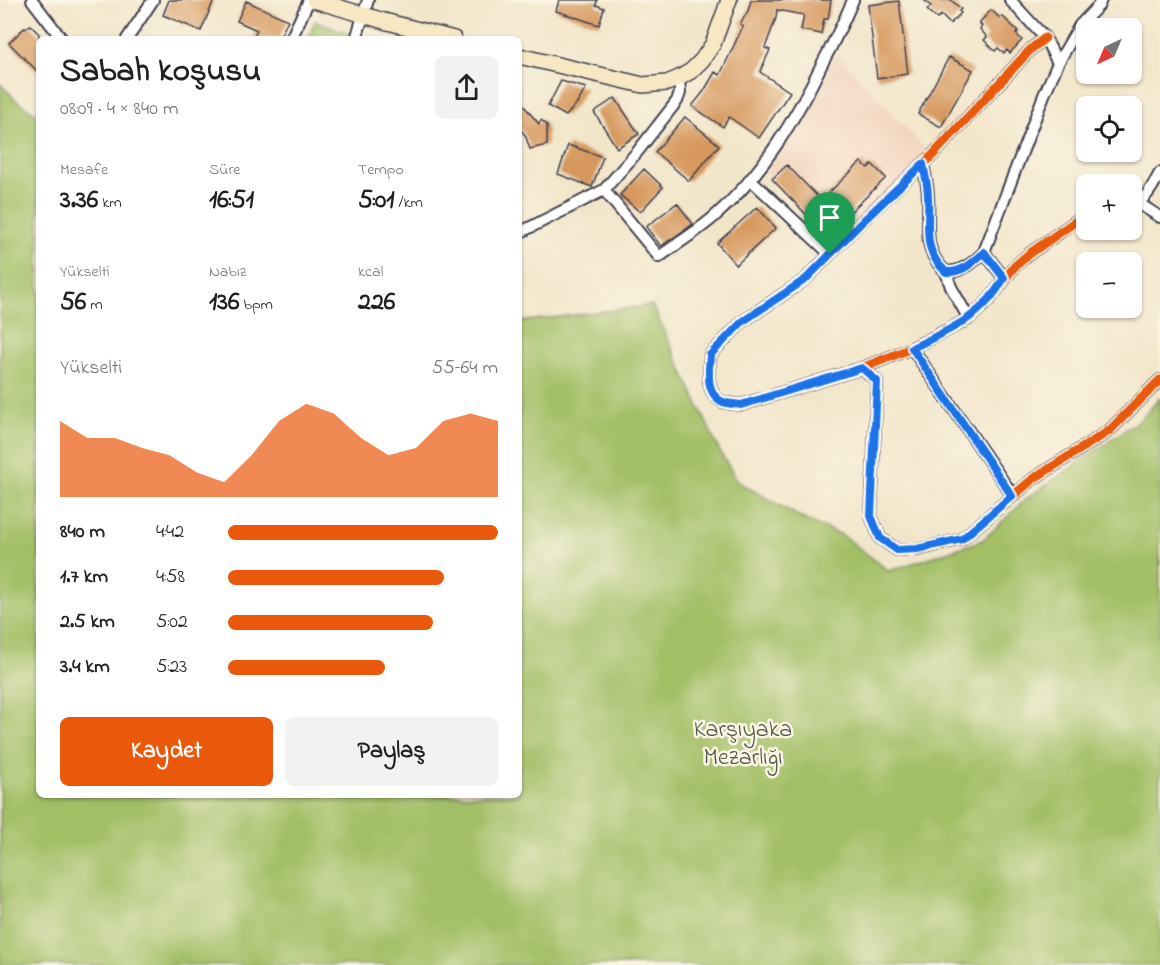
<!DOCTYPE html>
<html lang="tr">
<meta charset="utf-8">
<style>
body{margin:0;font-family:"Indie Flower",sans-serif;background:#f2f2f2;color:#202124;height:100vh;display:flex;flex-direction:column;font-size:22px;white-space:nowrap}
*{box-sizing:border-box;margin:0}
p{font-size:20px;color:#757577}
.icon{flex:none;width:33px;height:33px;fill:none;stroke:currentColor;stroke-width:2;stroke-linecap:round;stroke-linejoin:round}
.map{position:relative;flex:1;overflow:hidden}
.panel{position:absolute;left:36px;top:36px;width:486px;height:762px;display:flex;flex-direction:column;background:#fff;border-radius:9px;box-shadow:0 2px 4px #0004}
.panel>*{flex:none}
.needle{width:39px;rotate:224deg}
.controls{position:absolute;left:1076px;top:18px;display:grid;gap:12px}
.controls a{display:grid;place-items:center;width:66px;height:66px;border-radius:9px;background:#fff;box-shadow:0 2px 4px #0004;font-size:30px}
.pin{position:absolute;display:grid;place-items:center;width:51px;height:51px;color:#fff;margin:-62px -26px;border-radius:50% 50% 50% 0;rotate:-45deg;box-shadow:0 0 6px #0007}
.pin .icon{rotate:45deg}
.round{display:grid;place-items:center;flex:none;width:63px;height:63px;border-radius:9px;background:#f2f2f2}
.headline{display:flex;align-items:center;justify-content:space-between;height:102px;padding:0 24px}
h1{font-size:33px;font-weight:700;line-height:45px}
.figures{display:grid;grid-template-columns:repeat(3,1fr);gap:9px;height:102px;padding:6px 24px}
.figures div{display:grid;align-content:center}
.figures b{font-size:26px;font-weight:700}
.figures small{font-size:16px;font-weight:400}
.figures p{font-size:16px}
.chart{height:168px;padding:12px 24px}
.chart p{display:flex;justify-content:space-between}
.chart svg{width:100%;height:108px;margin-top:6px;fill:#ea580c;opacity:.7}
.button{display:flex;gap:12px;margin-top:auto;padding:12px 24px}
.button a{flex:1;height:69px;border-radius:9px;background:#ea580c;color:#fff;font-size:24px;font-weight:700;line-height:69px;text-align:center}
.button a+a{background:#f2f2f2;color:#202124}
ul{padding:0 24px;list-style:none;font-size:20px}
li{display:grid;grid-template-columns:96px 72px 1fr;align-items:center;height:45px}
li i{height:15px;border-radius:8px;background:#ea580c}
.map>svg:first-child{display:block}
.built{fill:#f3d4be}
.green{fill:#a3bf66;stroke:#627050;stroke-width:1.5}
.building{fill:#d6985d}
.lines{fill:none;stroke-linecap:round;stroke-linejoin:round}
.street-casing{stroke:#413f50;stroke-width:14}
.secondary-casing{stroke:#413f50;stroke-width:18}
.street{stroke:#fff;stroke-width:10}
.secondary{stroke:#f7e8c3;stroke-width:15}
.cycleway-casing{stroke:#fcf5e5;stroke-width:13}
.cycleway{stroke:#e8590c;stroke-width:9}
.route-casing{stroke:#fff;stroke-width:12}
.route{stroke:#1a73e8;stroke-width:8}
.labels{text-anchor:middle;stroke-width:5;stroke-linejoin:round;paint-order:stroke}
.park-label{font-size:24px;fill:#4f594a;stroke:#fcf5e5}
</style>
<div class="map">
<svg width="1160" height="965" viewBox="0 0 1160 965">
<rect width="100%" height="100%" fill="#fcf5e5"/>
<filter id="ink" filterUnits="userSpaceOnUse"><feTurbulence type="fractalNoise" baseFrequency=".0167" numOctaves="2"/><feDisplacementMap in="SourceGraphic" scale="12" xChannelSelector="R" yChannelSelector="G"/><feConvolveMatrix kernelMatrix="1 2 1 2 8 2 1 2 1" color-interpolation-filters="sRGB"/></filter>
<filter id="wash" filterUnits="userSpaceOnUse"><feTurbulence type="fractalNoise" baseFrequency=".008" numOctaves="4" result="noise"/><feDisplacementMap in="SourceGraphic" scale="24" xChannelSelector="R" yChannelSelector="G"/><feGaussianBlur stdDeviation="1.35" result="paint"/><feColorMatrix in="noise" values="0 0 0 0 0 0 0 0 0 0 0 0 0 0 0 0 0 1.4 0 .05"/><feComposite in="paint" operator="in"/></filter>
<g filter="url(#wash)">
<rect width="100%" height="100%" fill="#f2e6ca"/>
<path class="built" d="M 836,53 L 928,152 L 868,209 L 827,243 L 765,173 L 809,111 Z"/>
<path class="green" d="M 315,21 L 354,35 L 353,39 L 308,39 Z
M 0,84 L 16,100 L 39,116 L 39,795 L 519,795 L 519,322 L 652,305 L 720,452 L 738,482 L 807,521 L 842,535 L 889,571 L 983,540 L 1026,499 L 1141,419 L 1160,398 L 1160,965 L 0,965 Z"/>
<g id="blocks">
<path class="building" d="M 169,0 L 214,0 L 201,31 L 163,15 Z
M 559,0 L 597,0 L 596,5 L 604,8 L 599,25 L 556,11 Z
M 751,0 L 831,0 L 828,19 L 824,19 L 821,34 L 801,30 L 804,15 L 777,10 L 776,18 L 765,48 L 770,50 L 760,72 L 790,92 L 759,138 L 729,117 L 723,127 L 692,106 L 704,91 L 715,72 L 720,75 L 743,26 L 740,24 L 748,11 Z
M 924,0 L 951,0 L 961,9 L 959,11 L 961,13 L 950,24 L 941,15 L 937,19 L 927,10 L 931,6 Z
M 246,1 L 288,20 L 279,39 L 253,39 L 257,30 L 237,21 Z
M 899,1 L 908,74 L 877,78 L 868,5 Z
M 991,10 L 1000,18 L 1002,16 L 1018,31 L 1016,34 L 1022,40 L 1010,53 L 1007,50 L 1004,53 L 998,48 L 995,51 L 984,40 L 987,37 L 980,29 L 982,26 L 979,23 Z
M 30,25 L 39,34 L 39,73 L 9,43 L 24,28 L 25,29 Z
M 949,57 L 973,70 L 941,127 L 918,114 Z
M 561,81 L 586,88 L 578,102 L 566,116 L 548,106 Z
M 615,98 L 639,134 L 617,148 L 594,112 Z
M 519,100 L 539,124 L 541,120 L 547,125 L 547,145 L 530,149 L 525,135 L 519,128 Z
M 685,117 L 719,145 L 689,181 L 655,152 Z
M 568,145 L 603,157 L 592,187 L 558,174 Z
M 861,162 L 868,168 L 872,164 L 886,178 L 826,235 L 772,179 L 787,165 L 821,200 Z
M 644,169 L 663,187 L 640,212 L 620,195 Z
M 677,203 L 693,224 L 661,246 L 646,227 Z
M 757,207 L 776,228 L 736,265 L 717,243 Z"/>
</g>
</g>
<g filter="url(#ink)">
<use href="#blocks" fill-opacity="0" stroke="#413f50" stroke-width="1.5"/>
<g class="lines">
<g class="street-casing">
<path id="street" d="M 32,0 L 62,39
M 1010,0 L 1045,38 L 1058,63
M 1045,38 L 1031,49 L 930,158 L 905,180 L 862,221 L 806,279 L 742,322 L 710,355 C 709,370 705,392 721,401 C 726,404 735,404 741,405 L 862,368 L 912,348 L 969,319 L 990,299 L 1014,267 L 1029,254 L 1076,221 L 1086,218
M 127,39 L 153,0
M 291,39 L 309,0
M 356,39 L 368,0
M 923,164 C 925,175 928,186 928,197 C 930,227 921,249 946,272 C 962,272 973,263 984,252
M 750,179 L 830,254
M 604,190 L 659,257 C 678,243 698,231 715,216 C 763,174 796,118 823,62 C 834,42 844,21 853,0
M 1138,203 L 1160,217
M 1131,205 C 1147,200 1152,187 1160,173
M 519,233 L 604,190 L 638,151 L 677,101 L 680,93 L 679,78
M 946,272 L 951,287 L 969,319
M 1004,278 L 984,252 L 1044,95 L 1058,63 L 1080,25 L 1099,5 L 1101,0
M 912,348 L 1013,496
M 862,368 L 877,381 L 871,516 L 880,538 L 897,550 L 917,550 L 962,539 L 1033,479 L 1109,431 L 1160,380"/>
</g>
<g class="secondary-casing">
<path id="secondary" d="M 314,0 L 384,21 L 454,39
M 519,56 L 643,85 L 667,83 L 679,78 L 691,71 L 702,60 L 713,44 L 729,0"/>
</g>
<use href="#street" class="street"/>
<use href="#secondary" class="secondary"/>
<g class="cycleway-casing">
<path id="cycleway" d="M 1045,38 L 1031,49 L 930,158 L 905,180 L 862,221 L 806,279 L 742,322 L 710,355 C 709,370 705,392 721,401 C 726,404 735,404 741,405 L 862,368 L 912,348 L 969,319 L 990,299 L 1014,267 L 1029,254 L 1076,221 L 1086,218
M 862,368 L 877,381 L 871,516 L 880,538 L 897,550 L 917,550 L 962,539 L 1033,479 L 1109,431 L 1160,380"/>
</g>
<use href="#cycleway" class="cycleway"/>
</g>
</g>
<g class="lines" filter="url(#ink)">
<g class="route-casing">
<path id="route" d="M 923,164 C 925,175 928,186 928,197 C 930,227 921,249 946,272 C 962,273 973,263 984,252 L 1004,278 C 982,318 951,329 912,348 L 1012,496 L 962,539 L 917,549 L 897,550 L 880,538 L 871,516 L 877,381 L 862,368 L 741,405 C 735,404 726,404 721,401 C 705,392 709,370 710,355 L 742,322 L 806,279 L 862,222 Z"/>
</g>
<use href="#route" class="route"/>
</g>
<g class="labels">
<g class="park-label">
<text x="743" y="736">Karşıyaka<tspan x="743" dy="28">Mezarlığı</tspan></text>
</g>
</g>
</svg>
<div class="controls">
<a><svg class="needle" viewBox="-14 -14 28 28"><path d="M0-13l5 13h-10z" fill="#e53935"/><path d="M0 13l5-13h-10z" fill="#757577"/></svg></a>
<a><svg class="icon" aria-label="locate" viewBox="0 0 24 24"><circle cx="12" cy="12" r="6"/><path d="M12 2v4M12 18v4M2 12h4M18 12h4"/></svg></a>
<a>+</a>
<a>−</a>
</div>
<div class="pin" style="left:830px;top:254px;background:#1e9e55"><svg class="icon" aria-label="arrive" viewBox="0 0 24 24"><path d="M6 21V4h12l-3 4 3 4H6"/></svg></div>
<section class="panel">
<div class="headline"><div><h1>Sabah koşusu</h1><p>08:09 · 4 × 840 m</p></div><a class="round"><svg class="icon" aria-label="share" viewBox="0 0 24 24"><path d="M12 15V3M7 8l5-5 5 5M5 13v7h14v-7"/></svg></a></div>
<div class="figures">
<div><p>Mesafe</p><b>3.36<small> km</small></b></div>
<div><p>Süre</p><b>16:51</b></div>
<div><p>Tempo</p><b>5:01<small> /km</small></b></div>
</div>
<div class="figures">
<div><p>Yükselti</p><b>56<small> m</small></b></div>
<div><p>Nabız</p><b>136<small> bpm</small></b></div>
<div><p>kcal</p><b>226</b></div>
</div>
<div class="chart"><p><span>Yükselti</span>55–64 m</p>
<svg viewBox="0 0 160 44" preserveAspectRatio="none"><path d="M0 44V13L10 20L20 20L30 24L40 27L50 34L60 38L70 27L80 13L90 6L100 10L110 20L120 27L130 24L140 13L150 10L160 13V44z"/></svg>
</div>
<ul>
<li><b>840 m</b>4:42<i style="width:100%"></i></li>
<li><b>1.7 km</b>4:58<i style="width:80%"></i></li>
<li><b>2.5 km</b>5:02<i style="width:76%"></i></li>
<li><b>3.4 km</b>5:23<i style="width:58%"></i></li>
</ul>
<div class="button"><a>Kaydet</a><a>Paylaş</a></div>
</section>
</div>
